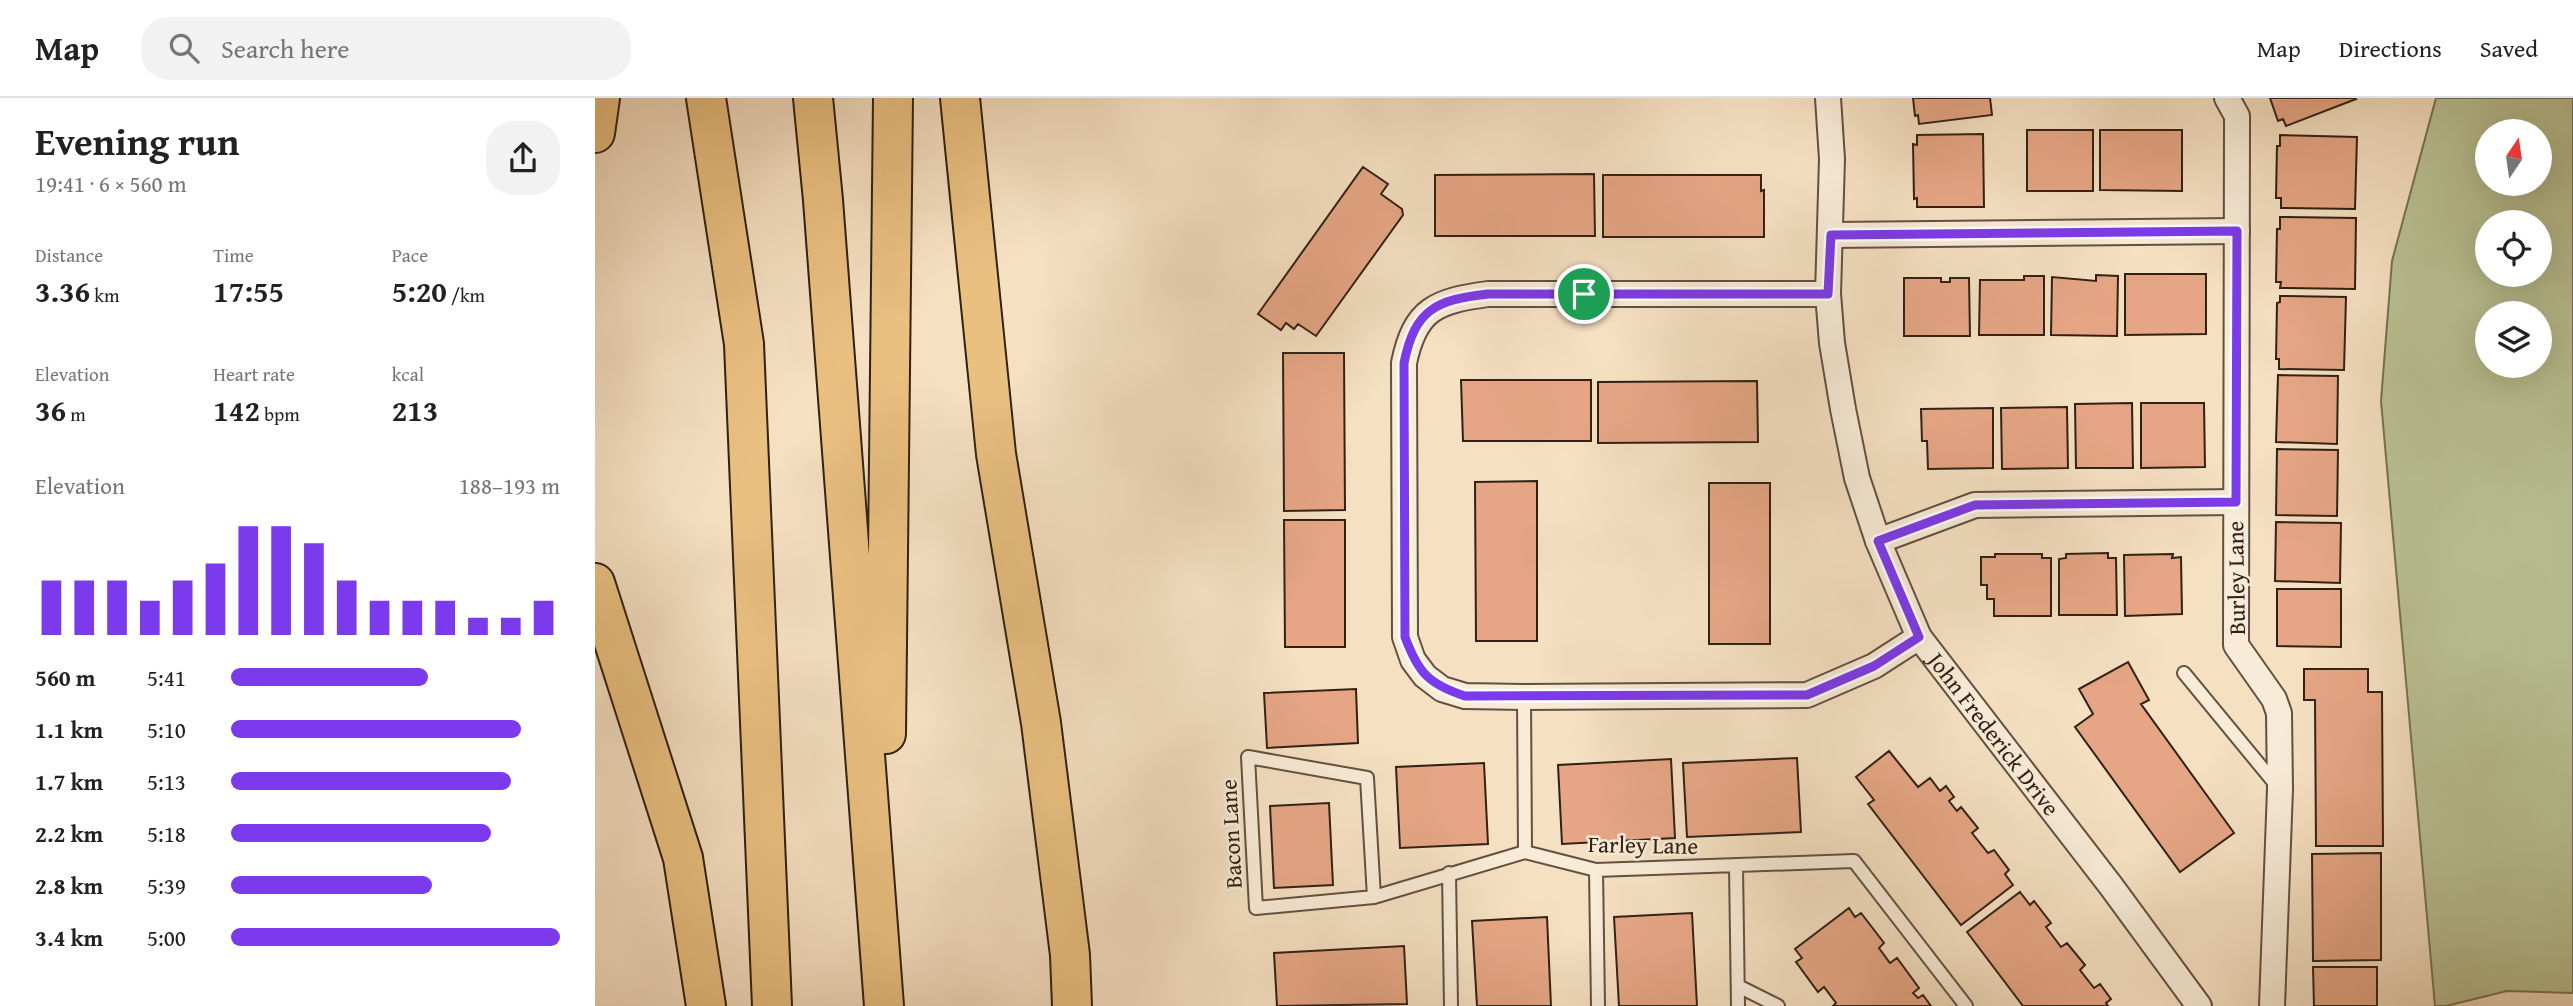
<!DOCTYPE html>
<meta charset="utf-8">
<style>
body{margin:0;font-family:"Gentium Book Plus",serif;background:#f2f2f2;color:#222;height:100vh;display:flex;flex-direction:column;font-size:26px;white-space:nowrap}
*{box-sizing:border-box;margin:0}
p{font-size:23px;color:#767676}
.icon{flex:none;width:38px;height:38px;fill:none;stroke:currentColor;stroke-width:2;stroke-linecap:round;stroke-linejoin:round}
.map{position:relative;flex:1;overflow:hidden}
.sheet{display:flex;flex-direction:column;background:#fff;width:595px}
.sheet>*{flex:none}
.needle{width:46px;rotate:13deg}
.buttons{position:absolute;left:1880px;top:21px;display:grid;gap:14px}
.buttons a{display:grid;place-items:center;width:77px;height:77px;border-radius:50%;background:#fff;box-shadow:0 7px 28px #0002;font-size:35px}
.pin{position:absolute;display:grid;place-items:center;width:60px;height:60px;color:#fff;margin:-30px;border:4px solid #fff;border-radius:50%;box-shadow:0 2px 7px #0007}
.round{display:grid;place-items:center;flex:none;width:74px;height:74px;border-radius:28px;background:#f2f2f2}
.summary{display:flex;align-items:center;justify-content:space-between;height:119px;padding:0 35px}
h1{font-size:38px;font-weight:700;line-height:52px}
.figures{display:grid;grid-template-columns:repeat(3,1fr);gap:10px;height:119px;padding:7px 35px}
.figures div{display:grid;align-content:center}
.figures b{font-size:30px;font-weight:700}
.figures small{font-size:19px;font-weight:400}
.figures p{font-size:19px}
.chart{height:196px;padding:14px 35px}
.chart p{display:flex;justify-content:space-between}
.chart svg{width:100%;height:126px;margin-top:7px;stroke:#7c3aed;stroke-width:6}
ul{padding:0 35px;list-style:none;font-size:23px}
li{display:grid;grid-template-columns:112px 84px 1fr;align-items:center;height:52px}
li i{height:18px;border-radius:9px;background:#7c3aed}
header{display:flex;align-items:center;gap:42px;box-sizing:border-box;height:98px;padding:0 35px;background:#fff;border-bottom:2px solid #e0e0e0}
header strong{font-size:33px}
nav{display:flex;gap:38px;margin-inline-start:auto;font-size:24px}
.search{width:490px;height:63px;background:#f2f2f2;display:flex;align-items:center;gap:18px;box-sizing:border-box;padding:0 24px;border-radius:28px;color:#767676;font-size:26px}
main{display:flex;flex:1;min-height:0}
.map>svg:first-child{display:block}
.green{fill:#bac395;stroke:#767255;stroke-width:2;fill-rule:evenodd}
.building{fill:#e6a685;stroke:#312115;stroke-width:2}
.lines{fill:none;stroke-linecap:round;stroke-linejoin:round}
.lane-casing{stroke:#625140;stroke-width:16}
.street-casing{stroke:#625140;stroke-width:28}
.highway-casing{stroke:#312115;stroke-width:42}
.lane{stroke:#f8ebd7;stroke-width:12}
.street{stroke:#f8ebd7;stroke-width:24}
.highway{stroke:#eac081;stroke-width:38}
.route-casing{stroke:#fff;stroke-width:14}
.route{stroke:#7c3aed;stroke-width:9}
.labels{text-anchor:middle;stroke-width:5;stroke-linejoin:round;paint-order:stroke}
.street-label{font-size:23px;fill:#312115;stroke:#f8ebd7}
</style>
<header>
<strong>Map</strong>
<div class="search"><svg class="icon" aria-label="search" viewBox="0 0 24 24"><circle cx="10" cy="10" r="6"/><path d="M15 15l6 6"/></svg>Search here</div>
<nav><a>Map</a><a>Directions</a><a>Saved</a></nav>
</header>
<main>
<section class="sheet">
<div class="summary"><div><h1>Evening run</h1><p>19:41 · 6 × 560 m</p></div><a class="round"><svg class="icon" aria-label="share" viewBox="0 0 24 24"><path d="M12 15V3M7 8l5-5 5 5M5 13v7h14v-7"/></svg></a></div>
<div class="figures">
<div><p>Distance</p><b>3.36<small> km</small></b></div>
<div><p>Time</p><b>17:55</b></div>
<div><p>Pace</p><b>5:20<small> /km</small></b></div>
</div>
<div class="figures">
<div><p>Elevation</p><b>36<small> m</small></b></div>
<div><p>Heart rate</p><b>142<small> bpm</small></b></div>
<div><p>kcal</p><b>213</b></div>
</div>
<div class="chart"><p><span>Elevation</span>188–193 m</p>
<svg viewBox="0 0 160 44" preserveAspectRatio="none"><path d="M5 44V25M15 44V25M25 44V25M35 44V32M45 44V25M55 44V19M65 44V6M75 44V6M85 44V12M95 44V25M105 44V32M115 44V32M125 44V32M135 44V38M145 44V38M155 44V32"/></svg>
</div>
<ul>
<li><b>560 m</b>5:41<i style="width:60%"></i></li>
<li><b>1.1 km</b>5:10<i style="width:88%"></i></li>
<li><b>1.7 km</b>5:13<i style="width:85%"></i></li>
<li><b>2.2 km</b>5:18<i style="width:79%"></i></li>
<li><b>2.8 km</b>5:39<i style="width:61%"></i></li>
<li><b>3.4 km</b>5:00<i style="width:100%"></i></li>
</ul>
</section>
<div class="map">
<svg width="1978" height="908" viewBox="0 0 1978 908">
<rect width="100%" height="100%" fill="#f5e0c2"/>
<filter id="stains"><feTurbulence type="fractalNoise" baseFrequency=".00286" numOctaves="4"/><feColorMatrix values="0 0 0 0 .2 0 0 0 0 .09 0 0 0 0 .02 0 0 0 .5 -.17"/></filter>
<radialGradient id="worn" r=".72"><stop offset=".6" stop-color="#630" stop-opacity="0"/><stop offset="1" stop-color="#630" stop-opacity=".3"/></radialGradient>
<path class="green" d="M 1841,0 L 1978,0 L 1978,895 L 1912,893 L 1851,908 L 1840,908 L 1786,303 L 1797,163 ZM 1892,33 L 1944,33 L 1944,86 L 1892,86 ZM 1892,124 L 1944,124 L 1944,177 L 1892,177 ZM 1892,215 L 1944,215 L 1944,268 L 1892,268 Z"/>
<path class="building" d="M 1318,0 L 1395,0 L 1397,17 L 1324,26 L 1323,17 L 1320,18 Z
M 1675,0 L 1760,0 L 1761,1 L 1691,28 L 1688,21 L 1683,23 Z
M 1432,32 L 1498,32 L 1498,93 L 1432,93 Z
M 1505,32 L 1587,32 L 1587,93 L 1505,92 Z
M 1388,36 L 1389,109 L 1322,109 L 1322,100 L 1319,101 L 1318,46 L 1322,47 L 1322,37 Z
M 1685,37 L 1762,39 L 1760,111 L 1686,110 L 1686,100 L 1681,100 L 1682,48 L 1685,48 Z
M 768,69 L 793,86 L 786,96 L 807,111 L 808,117 L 721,238 L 703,226 L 699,231 L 691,225 L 686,232 L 663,216 Z
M 999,76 L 1000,138 L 840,138 L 840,77 Z
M 1008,77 L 1166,77 L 1166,93 L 1169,92 L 1169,139 L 1008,139 Z
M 1685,119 L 1761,120 L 1760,191 L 1685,190 L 1686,184 L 1681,184 L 1682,131 L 1685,131 Z
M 1530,176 L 1611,176 L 1611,236 L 1530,237 Z
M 1501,177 L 1523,178 L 1522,238 L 1456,237 L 1457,179 L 1501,183 Z
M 1429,178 L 1449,178 L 1449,237 L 1384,237 L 1385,182 L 1429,182 Z
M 1309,180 L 1346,180 L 1346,184 L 1355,184 L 1355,180 L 1374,180 L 1375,238 L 1309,238 Z
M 1685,198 L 1751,199 L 1749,272 L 1684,271 L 1684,261 L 1681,261 L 1682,205 L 1685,204 Z
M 688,255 L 749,255 L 750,412 L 689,413 Z
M 1683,277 L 1743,278 L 1742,346 L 1681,344 Z
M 866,282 L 996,282 L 996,343 L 868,343 Z
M 1162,283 L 1163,344 L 1003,345 L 1003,284 Z
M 1537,305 L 1538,370 L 1481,370 L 1480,306 Z
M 1546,305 L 1609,305 L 1610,369 L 1546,370 Z
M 1472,309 L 1473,370 L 1407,371 L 1406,310 Z
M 1398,310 L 1398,370 L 1333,371 L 1332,343 L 1327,343 L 1326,311 Z
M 1682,351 L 1743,352 L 1742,418 L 1681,417 Z
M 942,383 L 942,543 L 881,543 L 880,384 Z
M 1114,385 L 1175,385 L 1175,546 L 1114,546 Z
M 689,422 L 750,422 L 750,549 L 690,549 Z
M 1681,424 L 1746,425 L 1745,485 L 1680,483 Z
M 1513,455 L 1513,460 L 1521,460 L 1522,517 L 1464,517 L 1464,461 L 1471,460 L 1471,456 Z
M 1400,456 L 1447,456 L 1447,460 L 1456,460 L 1456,518 L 1399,518 L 1399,501 L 1392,501 L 1392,487 L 1386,487 L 1386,459 L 1400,459 Z
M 1578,456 L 1577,460 L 1586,459 L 1587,516 L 1530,518 L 1529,457 Z
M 1682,491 L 1746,491 L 1746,549 L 1682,548 Z
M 1533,564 L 1554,602 L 1546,606 L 1639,735 L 1585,774 L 1480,629 L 1498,616 L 1484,591 Z
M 1709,571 L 1773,571 L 1773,594 L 1787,594 L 1788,748 L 1721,748 L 1720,602 L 1709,602 Z
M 761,591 L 763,645 L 672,650 L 669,595 Z
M 1294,653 L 1323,689 L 1335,680 L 1345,693 L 1351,688 L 1359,699 L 1354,703 L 1362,713 L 1366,709 L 1383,730 L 1377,735 L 1393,755 L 1399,752 L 1414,772 L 1410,776 L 1418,787 L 1366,827 L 1273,706 L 1279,702 L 1261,679 Z
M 1202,660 L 1206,734 L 1092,739 L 1088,665 Z
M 1076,661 L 1080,740 L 967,746 L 963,667 Z
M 889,665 L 893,746 L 805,750 L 801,669 Z
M 734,705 L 738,787 L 679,790 L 675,708 Z
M 1786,755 L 1786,862 L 1718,863 L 1717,756 Z
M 1425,794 L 1435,807 L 1439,803 L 1456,825 L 1451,829 L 1466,849 L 1472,845 L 1490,867 L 1485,872 L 1499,890 L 1505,886 L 1516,901 L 1511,905 L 1513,908 L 1428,908 L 1372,834 Z
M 1254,810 L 1260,819 L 1266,815 L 1289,845 L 1284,850 L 1295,865 L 1302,860 L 1324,890 L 1318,895 L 1323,900 L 1328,897 L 1336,908 L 1238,908 L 1241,905 L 1229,889 L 1223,894 L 1201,864 L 1207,860 L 1200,851 Z
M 1097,815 L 1102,908 L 1024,908 L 1019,819 Z
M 952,819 L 956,908 L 882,908 L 877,823 Z
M 809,848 L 812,906 L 682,908 L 679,855 Z
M 1718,869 L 1782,869 L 1782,908 L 1719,908 Z"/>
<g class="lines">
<g class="lane-casing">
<path id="lane" d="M 1589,575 L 1682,688
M 929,599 L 930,754
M 1141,768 L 1143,908
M 1001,772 L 1003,908
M 854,775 L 856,908
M 779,799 L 772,680 L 653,659 L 661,810 L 779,799 L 930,754 L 1001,772 L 1259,763 L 1371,908
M 1143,888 L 1183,908"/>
</g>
<g class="street-casing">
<g id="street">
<path id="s1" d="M 1233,0 L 1237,61 L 1233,196 L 1237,245 L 1248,311 L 1262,380 L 1283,443 L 1324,539 L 1516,788 L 1604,908"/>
<path d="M 1632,0 L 1642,18 L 1642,28 L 1641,547 L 1679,601 L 1684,615 L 1685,691 L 1677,908"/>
<path d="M 1236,137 L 1642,133"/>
<path d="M 1233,196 L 893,196 C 841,203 820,211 809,265 L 810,539 L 818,562 L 830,578 L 847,591 L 870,598 L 929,599 L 1212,597 L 1279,568 L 1324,539"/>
<path d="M 1283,443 L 1380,407 L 1641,404"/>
</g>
</g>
<g class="highway-casing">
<path id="highway" d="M 111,0 L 149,246 L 177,908
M 218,0 L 228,102 L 289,908
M 365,0 L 401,356 L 446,625 L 475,857 L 477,908
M 0,35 L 5,0
M 0,485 L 88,760 L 111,908
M 291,636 L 298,0"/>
</g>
<use href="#lane" class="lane"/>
<use href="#street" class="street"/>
<use href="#highway" class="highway"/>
</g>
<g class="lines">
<g class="route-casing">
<path id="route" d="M 1642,133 L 1641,404 L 1380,407 L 1283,443 L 1324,539 L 1279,568 L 1212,597 L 870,598 C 833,586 823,574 810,539 L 809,265 C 820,211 841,202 893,196 L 1233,196 L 1236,137 Z"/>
</g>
<use href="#route" class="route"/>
</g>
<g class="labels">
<g class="street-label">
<text transform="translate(1641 480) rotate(-91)" y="8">Burley Lane</text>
<text dy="8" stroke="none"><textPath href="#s1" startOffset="676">John Frederick Drive</textPath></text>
<text transform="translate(636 736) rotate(-93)" y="8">Bacon Lane</text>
<text transform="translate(1048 747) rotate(1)" y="8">Farley Lane</text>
</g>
</g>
<rect width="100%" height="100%" filter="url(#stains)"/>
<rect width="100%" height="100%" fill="url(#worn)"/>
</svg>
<div class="buttons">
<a><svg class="needle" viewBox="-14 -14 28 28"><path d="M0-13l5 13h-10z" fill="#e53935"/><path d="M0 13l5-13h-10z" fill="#767676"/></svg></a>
<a><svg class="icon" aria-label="locate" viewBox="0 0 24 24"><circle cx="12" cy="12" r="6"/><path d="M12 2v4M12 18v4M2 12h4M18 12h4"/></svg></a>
<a><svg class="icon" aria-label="layers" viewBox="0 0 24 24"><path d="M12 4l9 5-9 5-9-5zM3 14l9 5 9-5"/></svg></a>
</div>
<div class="pin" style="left:989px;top:196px;background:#1e9e55"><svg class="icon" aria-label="arrive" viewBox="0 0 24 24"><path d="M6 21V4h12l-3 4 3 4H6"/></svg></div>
</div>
</main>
